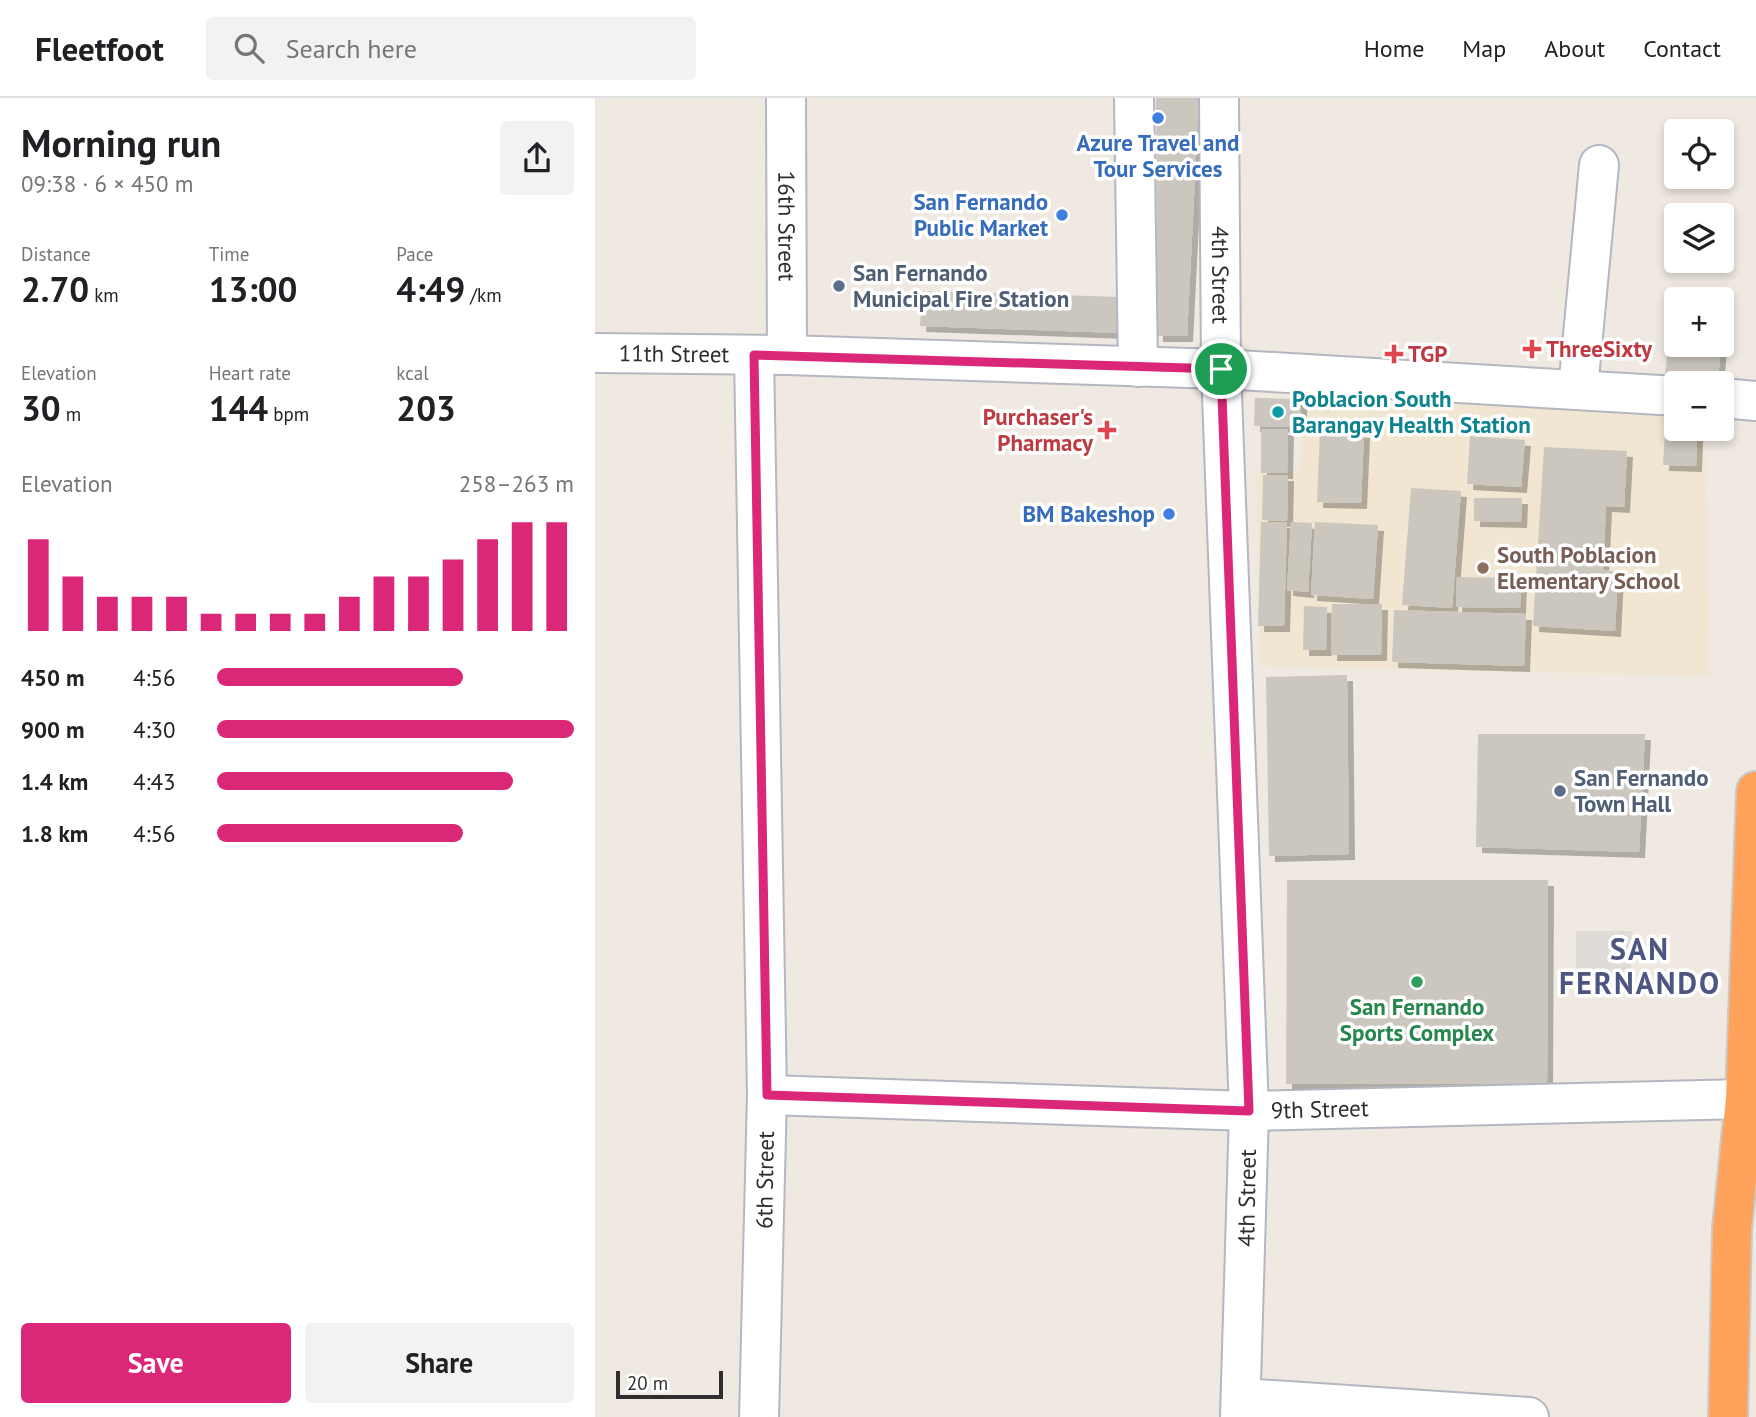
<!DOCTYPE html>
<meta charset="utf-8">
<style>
body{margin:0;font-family:"PT Sans",sans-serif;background:#f2f2f2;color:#202124;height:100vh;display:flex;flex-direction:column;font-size:26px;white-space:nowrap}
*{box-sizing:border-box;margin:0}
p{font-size:23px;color:#757577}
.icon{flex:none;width:38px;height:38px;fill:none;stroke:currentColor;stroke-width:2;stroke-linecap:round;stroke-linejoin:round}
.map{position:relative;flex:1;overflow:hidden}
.side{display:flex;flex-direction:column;background:#fff;width:595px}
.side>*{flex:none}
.fabs{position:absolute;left:1069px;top:21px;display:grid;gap:14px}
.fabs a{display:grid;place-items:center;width:70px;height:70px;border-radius:7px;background:#fff;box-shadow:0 4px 10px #0003;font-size:35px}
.scale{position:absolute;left:21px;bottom:18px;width:107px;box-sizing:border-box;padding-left:7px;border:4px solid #2e2e2e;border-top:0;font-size:19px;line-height:24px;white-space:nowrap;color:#2e2e2e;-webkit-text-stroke:5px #fff;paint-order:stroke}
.pin{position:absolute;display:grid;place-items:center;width:60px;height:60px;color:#fff;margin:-30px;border:4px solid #fff;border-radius:50%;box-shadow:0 2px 7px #0007}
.round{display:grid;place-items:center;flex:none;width:74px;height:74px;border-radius:7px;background:#f2f2f2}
.overview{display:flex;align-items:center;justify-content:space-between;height:119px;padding:0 21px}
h1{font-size:38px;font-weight:800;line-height:52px}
.stats{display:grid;grid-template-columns:repeat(3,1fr);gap:10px;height:119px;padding:7px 21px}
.stats div{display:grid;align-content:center}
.stats b{font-size:35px;font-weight:800}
.stats small{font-size:19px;font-weight:400}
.stats p{font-size:19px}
.chart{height:196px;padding:14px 21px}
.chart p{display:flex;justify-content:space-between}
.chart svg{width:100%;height:126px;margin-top:7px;stroke:#db2777;stroke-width:6}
.action{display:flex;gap:14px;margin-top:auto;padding:14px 21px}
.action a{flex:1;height:80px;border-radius:7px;background:#db2777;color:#fff;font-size:28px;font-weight:800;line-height:80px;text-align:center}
.action a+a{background:#f2f2f2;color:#202124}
ul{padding:0 21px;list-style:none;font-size:23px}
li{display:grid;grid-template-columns:112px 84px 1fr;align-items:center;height:52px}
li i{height:18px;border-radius:9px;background:#db2777}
header{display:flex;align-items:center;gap:42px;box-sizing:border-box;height:98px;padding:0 35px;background:#fff;border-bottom:2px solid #e0e0e0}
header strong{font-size:33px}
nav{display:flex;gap:38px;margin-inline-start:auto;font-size:24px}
.search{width:490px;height:63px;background:#f2f2f2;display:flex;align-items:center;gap:18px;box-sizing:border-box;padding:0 24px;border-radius:7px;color:#757577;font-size:26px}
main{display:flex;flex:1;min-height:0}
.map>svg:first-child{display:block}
.education{fill:#f0e6d1}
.plaza{fill:#dfdcd8}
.building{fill:#cbc7bf;filter:url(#shadow)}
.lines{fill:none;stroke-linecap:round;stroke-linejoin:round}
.minor-casing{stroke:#b4b7c1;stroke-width:42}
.highway-casing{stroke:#c9c9c9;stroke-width:42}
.minor{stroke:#fff;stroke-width:38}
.highway{stroke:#ffa35c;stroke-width:38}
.route-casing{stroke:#fff;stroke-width:14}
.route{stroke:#db2777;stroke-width:9}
.shop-dot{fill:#3f7fe0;stroke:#fff;stroke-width:2.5}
.service-dot{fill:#5c6f8a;stroke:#fff;stroke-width:2.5}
.health-dot{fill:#e0444e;stroke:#fff;stroke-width:2.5}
.culture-dot{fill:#0f9aa8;stroke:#fff;stroke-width:2.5}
.education-dot{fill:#8d6e63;stroke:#fff;stroke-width:2.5}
.leisure-dot{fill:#2e9e5b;stroke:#fff;stroke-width:2.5}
.labels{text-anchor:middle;stroke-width:7;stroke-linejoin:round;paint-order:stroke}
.shop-label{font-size:23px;font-weight:bold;fill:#366cbe;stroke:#fff;text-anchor:end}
.street-label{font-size:23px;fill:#2e2e2e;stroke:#fff}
.service-label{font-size:23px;font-weight:bold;fill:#4e5e75;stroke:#fff;text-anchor:start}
.health-label{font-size:23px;font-weight:bold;fill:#be3a42;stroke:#fff;text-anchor:start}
.culture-label{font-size:23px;font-weight:bold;fill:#0d838f;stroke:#fff;text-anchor:start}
.education-label{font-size:23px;font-weight:bold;fill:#785e54;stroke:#fff;text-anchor:start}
.leisure-label{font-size:23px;font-weight:bold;fill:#27864d;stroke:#fff}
.district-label{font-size:30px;font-weight:bold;letter-spacing:2px;fill:#4d5680;stroke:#fff}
</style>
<header>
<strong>Fleetfoot</strong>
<div class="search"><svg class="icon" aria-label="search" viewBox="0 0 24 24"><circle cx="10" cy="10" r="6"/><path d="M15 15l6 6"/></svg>Search here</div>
<nav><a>Home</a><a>Map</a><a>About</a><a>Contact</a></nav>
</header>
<main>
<section class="side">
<div class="overview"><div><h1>Morning run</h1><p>09:38 · 6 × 450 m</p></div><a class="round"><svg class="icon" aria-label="share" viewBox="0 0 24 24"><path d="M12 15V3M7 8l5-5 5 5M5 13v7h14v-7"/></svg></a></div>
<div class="stats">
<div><p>Distance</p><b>2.70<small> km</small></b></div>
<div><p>Time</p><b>13:00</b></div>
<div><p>Pace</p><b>4:49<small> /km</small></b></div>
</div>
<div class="stats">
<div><p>Elevation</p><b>30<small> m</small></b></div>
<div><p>Heart rate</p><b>144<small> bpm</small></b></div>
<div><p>kcal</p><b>203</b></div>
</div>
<div class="chart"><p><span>Elevation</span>258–263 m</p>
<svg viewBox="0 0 160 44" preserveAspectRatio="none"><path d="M5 44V12M15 44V25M25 44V32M35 44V32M45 44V32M55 44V38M65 44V38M75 44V38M85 44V38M95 44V32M105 44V25M115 44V25M125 44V19M135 44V12M145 44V6M155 44V6"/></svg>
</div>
<ul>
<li><b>450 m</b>4:56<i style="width:69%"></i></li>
<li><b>900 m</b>4:30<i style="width:100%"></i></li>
<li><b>1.4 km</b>4:43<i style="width:83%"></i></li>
<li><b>1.8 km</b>4:56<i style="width:69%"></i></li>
</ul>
<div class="action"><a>Save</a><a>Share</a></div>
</section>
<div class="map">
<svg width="1161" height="1319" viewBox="0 0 1161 1319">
<defs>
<filter id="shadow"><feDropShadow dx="6" dy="6" stdDeviation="0" flood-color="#0004"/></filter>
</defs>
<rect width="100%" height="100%" fill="#efe9e1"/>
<path class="education" d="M 710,298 L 1081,305 L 1082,331 L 1110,331 L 1114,578 L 665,568 L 661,372 L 706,372 Z"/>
<path class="plaza" d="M 981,833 L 1037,833 L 1036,887 L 981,887 Z"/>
<path class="building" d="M 561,0 L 604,0 L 592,238 L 562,238 Z
M 327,193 L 527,199 L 526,235 L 325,228 Z
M 1075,230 L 1082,231 L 1082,247 L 1126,247 L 1123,281 L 1070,277 Z
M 660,300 L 706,301 L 706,329 L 659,328 Z
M 666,331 L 693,331 L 692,375 L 666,375 Z
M 725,332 L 769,334 L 766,405 L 722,404 Z
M 1070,334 L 1102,335 L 1101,368 L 1068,367 Z
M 875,338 L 930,342 L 926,389 L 872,386 Z
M 949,349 L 1032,353 L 1029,409 L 1011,408 L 1008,472 L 1023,474 L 1020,533 L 938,528 Z
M 668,377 L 693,377 L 692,423 L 667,422 Z
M 816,390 L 866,393 L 857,510 L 807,507 Z
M 879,400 L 927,400 L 926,424 L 879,423 Z
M 666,424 L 692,424 L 689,528 L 663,528 Z
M 696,424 L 717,425 L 713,494 L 692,492 Z
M 720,424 L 783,427 L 778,501 L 716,497 Z
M 862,479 L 926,480 L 925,510 L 861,509 Z
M 737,506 L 787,506 L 786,557 L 736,557 Z
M 709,508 L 732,509 L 731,552 L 708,552 Z
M 799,512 L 931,516 L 929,568 L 797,564 Z
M 752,577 L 754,756 L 674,758 L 671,579 Z
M 883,636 L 1050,636 L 1044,754 L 881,749 Z
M 692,782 L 953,782 L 952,986 L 691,986 Z"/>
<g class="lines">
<g class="minor-casing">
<g id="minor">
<path id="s1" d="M 191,0 L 192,257"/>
<path d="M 539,0 L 543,269"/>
<path id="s2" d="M 624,0 L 626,271 L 654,1013 L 645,1319"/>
<path id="s3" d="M 0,255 L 192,257 L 626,271 L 1082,298"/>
<path d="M 159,257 L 172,997 L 164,1319"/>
<path d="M 983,291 L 1004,67"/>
<path d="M 1127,300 L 1161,303"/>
<path id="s4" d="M 172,997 L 654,1013 L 1150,1001"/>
<path d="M 647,1300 L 934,1319"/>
</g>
</g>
<g class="highway-casing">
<path id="highway" d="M 1133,1319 L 1137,1131 L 1150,1001 L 1161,693"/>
</g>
<use href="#minor" class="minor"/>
<use href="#highway" class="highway"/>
</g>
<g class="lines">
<g class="route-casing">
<path id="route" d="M 159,257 L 626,271 L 654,1013 L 172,997 Z"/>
</g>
<use href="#route" class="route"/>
</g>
<g class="shop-dot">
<circle cx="563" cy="20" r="7"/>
<circle cx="467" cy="117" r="7"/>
<circle cx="574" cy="416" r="7"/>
</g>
<g class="service-dot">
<circle cx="244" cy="188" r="7"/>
<circle cx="965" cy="693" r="7"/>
</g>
<g class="health-dot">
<path d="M933.5 240.5h7v7h7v7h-7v7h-7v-7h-7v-7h7z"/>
<path d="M795.5 245.5h7v7h7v7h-7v7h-7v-7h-7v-7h7z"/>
<path d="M508.5 321.5h7v7h7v7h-7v7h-7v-7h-7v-7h7z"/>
</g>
<circle class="culture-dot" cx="683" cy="314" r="7"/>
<circle class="education-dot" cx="888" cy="470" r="7"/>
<circle class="leisure-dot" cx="822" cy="884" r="7"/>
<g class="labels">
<g class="shop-label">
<text x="563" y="53" text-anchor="middle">Azure Travel and<tspan x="563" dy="26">Tour Services</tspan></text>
<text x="453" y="112">San Fernando<tspan x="453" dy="26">Public Market</tspan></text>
<text x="560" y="424">BM Bakeshop</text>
</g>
<g class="street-label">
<text dy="8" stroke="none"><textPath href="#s1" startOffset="128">16th Street</textPath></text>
<text dy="8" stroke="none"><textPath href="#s2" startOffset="177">4th Street</textPath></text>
<text dy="8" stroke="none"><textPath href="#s3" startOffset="79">11th Street</textPath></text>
<text dy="8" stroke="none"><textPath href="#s4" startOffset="553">9th Street</textPath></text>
<text transform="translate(170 1082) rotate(-89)" y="8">6th Street</text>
<text transform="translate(652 1100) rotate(-89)" y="8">4th Street</text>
</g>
<g class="service-label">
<text x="258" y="183">San Fernando<tspan x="258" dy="26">Municipal Fire Station</tspan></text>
<text x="979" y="688">San Fernando<tspan x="979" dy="26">Town Hall</tspan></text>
</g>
<g class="health-label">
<text x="951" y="259">ThreeSixty</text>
<text x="813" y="264">TGP</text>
<text x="498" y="327" text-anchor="end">Purchaser's<tspan x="498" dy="26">Pharmacy</tspan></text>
</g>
<g class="culture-label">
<text x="697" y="309">Poblacion South<tspan x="697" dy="26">Barangay Health Station</tspan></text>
</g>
<g class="education-label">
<text x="902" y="465">South Poblacion<tspan x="902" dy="26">Elementary School</tspan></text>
</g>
<g class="leisure-label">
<text x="822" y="917">San Fernando<tspan x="822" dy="26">Sports Complex</tspan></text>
</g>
<g class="district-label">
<text x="1045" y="862">SAN<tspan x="1045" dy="34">FERNANDO</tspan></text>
</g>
</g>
</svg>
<div class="fabs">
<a><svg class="icon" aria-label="locate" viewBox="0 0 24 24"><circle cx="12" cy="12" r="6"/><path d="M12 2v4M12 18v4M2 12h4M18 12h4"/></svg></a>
<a><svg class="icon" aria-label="layers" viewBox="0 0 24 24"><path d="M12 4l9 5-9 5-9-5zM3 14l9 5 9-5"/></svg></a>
<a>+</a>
<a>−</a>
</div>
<div class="scale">20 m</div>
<div class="pin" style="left:626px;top:271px;background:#1e9e55"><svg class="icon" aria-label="arrive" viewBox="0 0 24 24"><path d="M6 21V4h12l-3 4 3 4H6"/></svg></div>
</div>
</main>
